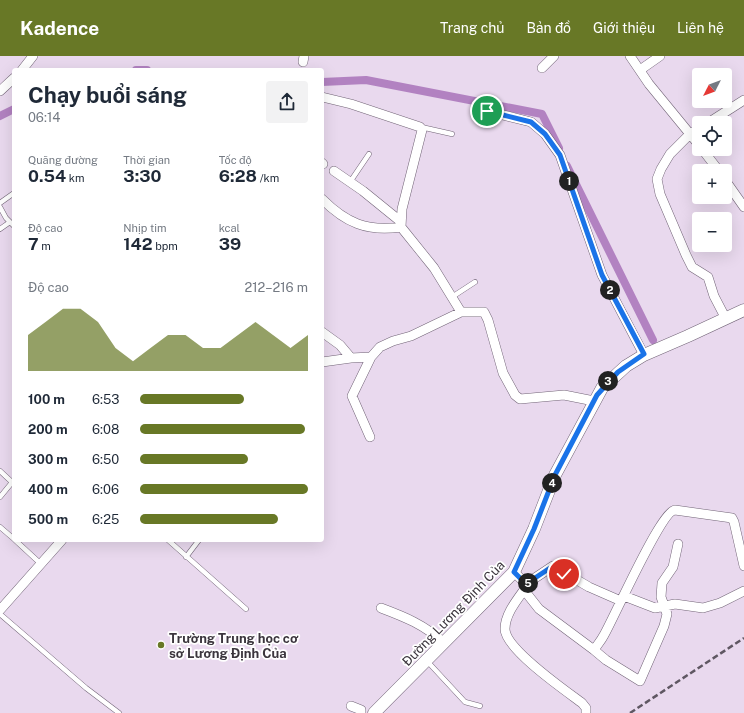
<!DOCTYPE html>
<html lang="vi">
<meta charset="utf-8">
<style>
body{margin:0;font-family:"Public Sans",sans-serif;background:#f2f2f3;color:#1f2937;height:100vh;display:flex;flex-direction:column;font-size:15px;white-space:nowrap}
*{box-sizing:border-box;margin:0}
p{font-size:13px;color:#747a83}
.icon{flex:none;width:22px;height:22px;fill:none;stroke:currentColor;stroke-width:2;stroke-linecap:round;stroke-linejoin:round}
.map{position:relative;flex:1;overflow:hidden}
.panel{position:absolute;left:12px;top:12px;width:312px;height:474px;display:flex;flex-direction:column;background:#fff;border-radius:4px;box-shadow:0 4px 16px #0002}
.panel>*{flex:none}
.needle{width:26px;rotate:228deg}
.tools{position:absolute;left:692px;top:12px;display:grid;gap:8px}
.tools a{display:grid;place-items:center;width:40px;height:40px;border-radius:4px;background:#fff;box-shadow:0 4px 16px #0002;font-size:20px}
.pin{position:absolute;display:grid;place-items:center;width:34px;height:34px;color:#fff;margin:-17px;border:2px solid #fff;border-radius:50%;box-shadow:0 1px 4px #0007}
.km{position:absolute;width:20px;height:20px;margin:-10px;border-radius:50%;background:#222;color:#fff;font-size:11px;line-height:20px;text-align:center}
.round{display:grid;place-items:center;flex:none;width:42px;height:42px;border-radius:4px;background:#f2f2f3}
.summary{display:flex;align-items:center;justify-content:space-between;height:68px;padding:0 16px}
h1{font-size:22px;font-weight:700;line-height:30px}
.figures{display:grid;grid-template-columns:repeat(3,1fr);gap:6px;height:68px;padding:4px 16px}
.figures div{display:grid;align-content:center}
.figures b{font-size:17px;font-weight:700}
.figures small{font-size:11px;font-weight:400}
.figures p{font-size:11px}
.chart{height:112px;padding:8px 16px}
.chart p{display:flex;justify-content:space-between}
.chart svg{width:100%;height:72px;margin-top:4px;fill:#687826;opacity:.7}
ul{padding:0 16px;list-style:none;font-size:13px}
li{display:grid;grid-template-columns:64px 48px 1fr;align-items:center;height:30px}
li i{height:10px;border-radius:5px;background:#687826}
header{display:flex;align-items:center;gap:24px;box-sizing:border-box;height:56px;padding:0 20px;background:#687826;color:#fff}
header strong{font-size:19px}
nav{display:flex;gap:22px;margin-inline-start:auto;font-size:14px}
.map>svg:first-child{display:block}
.lines{fill:none;stroke-linecap:round;stroke-linejoin:round}
.canal{stroke:#b282c1;stroke-width:8}
.service-casing{stroke:#726477;stroke-width:5.5}
.minor-casing{stroke:#726477;stroke-width:10}
.tertiary-casing{stroke:#726477;stroke-width:13}
.service{stroke:#fff;stroke-width:4.5}
.minor{stroke:#fff;stroke-width:9}
.tertiary{stroke:#fff;stroke-width:12}
.rail{stroke:#5f5762;stroke-width:2.5;stroke-dasharray:6 3;stroke-linecap:butt}
.route-casing{stroke:#fff;stroke-width:8}
.route{stroke:#1a73e8;stroke-width:5}
.poi-dot{fill:#687826;stroke:#fff;stroke-width:1.5}
.labels{text-anchor:middle;stroke-width:3.5;stroke-linejoin:round;paint-order:stroke}
.street-label{font-size:13px;fill:#3b353d;stroke:#fff}
.poi-label{font-size:13px;font-weight:bold;fill:#3b353d;stroke:#fff;text-anchor:start}
</style>
<header>
<strong>Kadence</strong>
<nav><a>Trang chủ</a><a>Bản đồ</a><a>Giới thiệu</a><a>Liên hệ</a></nav>
</header>
<div class="map">
<svg width="744" height="657" viewBox="0 0 744 657">
<rect width="100%" height="100%" fill="#e9d9ee"/>
<g class="lines">
<path class="canal" d="M 136,14 L 147,14
M 322,26 L 366,24 L 542,58 L 559,92
M 0,60 L 14,53
M 567,110 L 653,284"/>
<g class="service-casing">
<path id="service" d="M 421,71 L 452,78
M 350,126 L 369,98
M 0,147 L 14,137
M 0,151 L 6,162 L 14,170
M 0,173 L 10,166
M 452,241 L 475,226
M 0,415 L 14,428
M 0,441 L 14,424
M 0,471 L 14,483
M 15,484 L 41,508
M 168,484 L 246,553
M 186,501 L 199,484
M 0,558 L 86,632 L 119,657
M 427,605 L 465,646 L 480,650"/>
</g>
<g class="minor-casing">
<path id="minor" d="M 630,0 L 649,28 L 699,89
M 303,6 L 304,0
M 542,12 L 554,0
M 22,14 L 33,0
M 640,14 L 660,0
M 0,35 L 14,22
M 322,41 L 351,48 L 420,71 L 422,74 L 402,153 L 401,171 L 434,212 L 461,256
M 487,55 L 531,66 L 545,78 L 560,99 L 602,219 L 644,299
M 708,67 L 744,44
M 699,73 L 690,78 L 670,98 L 661,113 L 657,123 L 660,138 L 686,199 L 692,211 L 708,221 L 714,240 L 726,263
M 702,93 L 719,115
M 322,107 L 323,108
M 334,115 L 363,135 L 400,165
M 725,124 L 744,151
M 322,143 C 346,167 367,176 401,171
M 322,276 L 340,289 L 351,302
M 322,306 L 351,302 L 371,301 L 380,291 L 393,285 L 411,280 L 461,256 L 484,256 L 488,264 L 503,317 L 515,339 L 520,343 L 564,339 L 594,345
M 370,381 L 352,340 L 371,301
M 678,488 L 673,511 L 662,527 L 661,541 L 667,558 L 664,570 L 640,625 L 606,604 L 594,594 C 597,589 601,585 604,579 C 614,562 661,455 675,454 L 732,462 L 734,466 L 744,510
M 514,516 L 526,528 L 524,534 L 539,553 L 594,594
M 526,528 L 553,510 L 589,531 L 621,545
M 524,534 C 516,545 505,559 505,573 C 505,593 566,635 582,647 L 586,652 L 586,656
M 624,540 L 655,552 L 675,548 L 703,552 L 720,547 L 744,535
M 381,552 C 405,561 425,569 444,587
M 0,554 L 62,484
M 351,650 L 361,654 L 361,657"/>
</g>
<g class="tertiary-casing">
<path id="tertiary" d="M 374,657 L 514,516 L 534,473 L 555,419 L 602,332 L 626,310 L 644,299 L 688,280 L 744,254"/>
</g>
<use href="#service" class="service"/>
<use href="#minor" class="minor"/>
<use href="#tertiary" class="tertiary"/>
<path class="rail" d="M 630,657 L 744,582"/>
</g>
<g class="lines">
<g class="route-casing">
<path id="route" d="M 487,55 L 531,66 L 545,78 L 560,99 L 602,219 L 644,298 L 618,316 L 597,339 L 555,419 L 534,473 L 514,516 L 526,528 L 553,510 L 564,518"/>
</g>
<use href="#route" class="route"/>
</g>
<circle class="poi-dot" cx="161" cy="589" r="4"/>
<g class="labels">
<g class="street-label">
<text transform="translate(453 557) rotate(-46)" y="5">Đường Lương Định Của</text>
</g>
<g class="poi-label">
<text x="169" y="587">Trường Trung học cơ<tspan x="169" dy="15">sở Lương Định Của</tspan></text>
</g>
</g>
</svg>
<div class="tools">
<a><svg class="needle" viewBox="-14 -14 28 28"><path d="M0-13l5 13h-10z" fill="#e53935"/><path d="M0 13l5-13h-10z" fill="#747a83"/></svg></a>
<a><svg class="icon" aria-label="locate" viewBox="0 0 24 24"><circle cx="12" cy="12" r="6"/><path d="M12 2v4M12 18v4M2 12h4M18 12h4"/></svg></a>
<a>+</a>
<a>−</a>
</div>
<div class="pin" style="left:487px;top:55px;background:#1e9e55"><svg class="icon" aria-label="arrive" viewBox="0 0 24 24"><path d="M6 21V4h12l-3 4 3 4H6"/></svg></div>
<div class="pin" style="left:564px;top:518px;background:#d93025"><svg class="icon" aria-label="check" viewBox="0 0 24 24"><path d="M5 12l5 5 9-10"/></svg></div>
<b class="km" style="left:569px;top:125px">1</b>
<b class="km" style="left:610px;top:234px">2</b>
<b class="km" style="left:608px;top:325px">3</b>
<b class="km" style="left:552px;top:427px">4</b>
<b class="km" style="left:528px;top:527px">5</b>
<section class="panel">
<div class="summary"><div><h1>Chạy buổi sáng</h1><p>06:14</p></div><a class="round"><svg class="icon" aria-label="share" viewBox="0 0 24 24"><path d="M12 15V3M7 8l5-5 5 5M5 13v7h14v-7"/></svg></a></div>
<div class="figures">
<div><p>Quãng đường</p><b>0.54<small> km</small></b></div>
<div><p>Thời gian</p><b>3:30</b></div>
<div><p>Tốc độ</p><b>6:28<small> /km</small></b></div>
</div>
<div class="figures">
<div><p>Độ cao</p><b>7<small> m</small></b></div>
<div><p>Nhịp tim</p><b>142<small> bpm</small></b></div>
<div><p>kcal</p><b>39</b></div>
</div>
<div class="chart"><p><span>Độ cao</span>212–216 m</p>
<svg viewBox="0 0 160 44" preserveAspectRatio="none"><path d="M0 44V22L10 14L20 6L30 6L40 14L50 30L60 38L70 30L80 22L90 22L100 30L110 30L120 22L130 14L140 22L150 30L160 22V44z"/></svg>
</div>
<ul>
<li><b>100 m</b>6:53<i style="width:62%"></i></li>
<li><b>200 m</b>6:08<i style="width:98%"></i></li>
<li><b>300 m</b>6:50<i style="width:64%"></i></li>
<li><b>400 m</b>6:06<i style="width:100%"></i></li>
<li><b>500 m</b>6:25<i style="width:82%"></i></li>
</ul>
</section>
</div>
